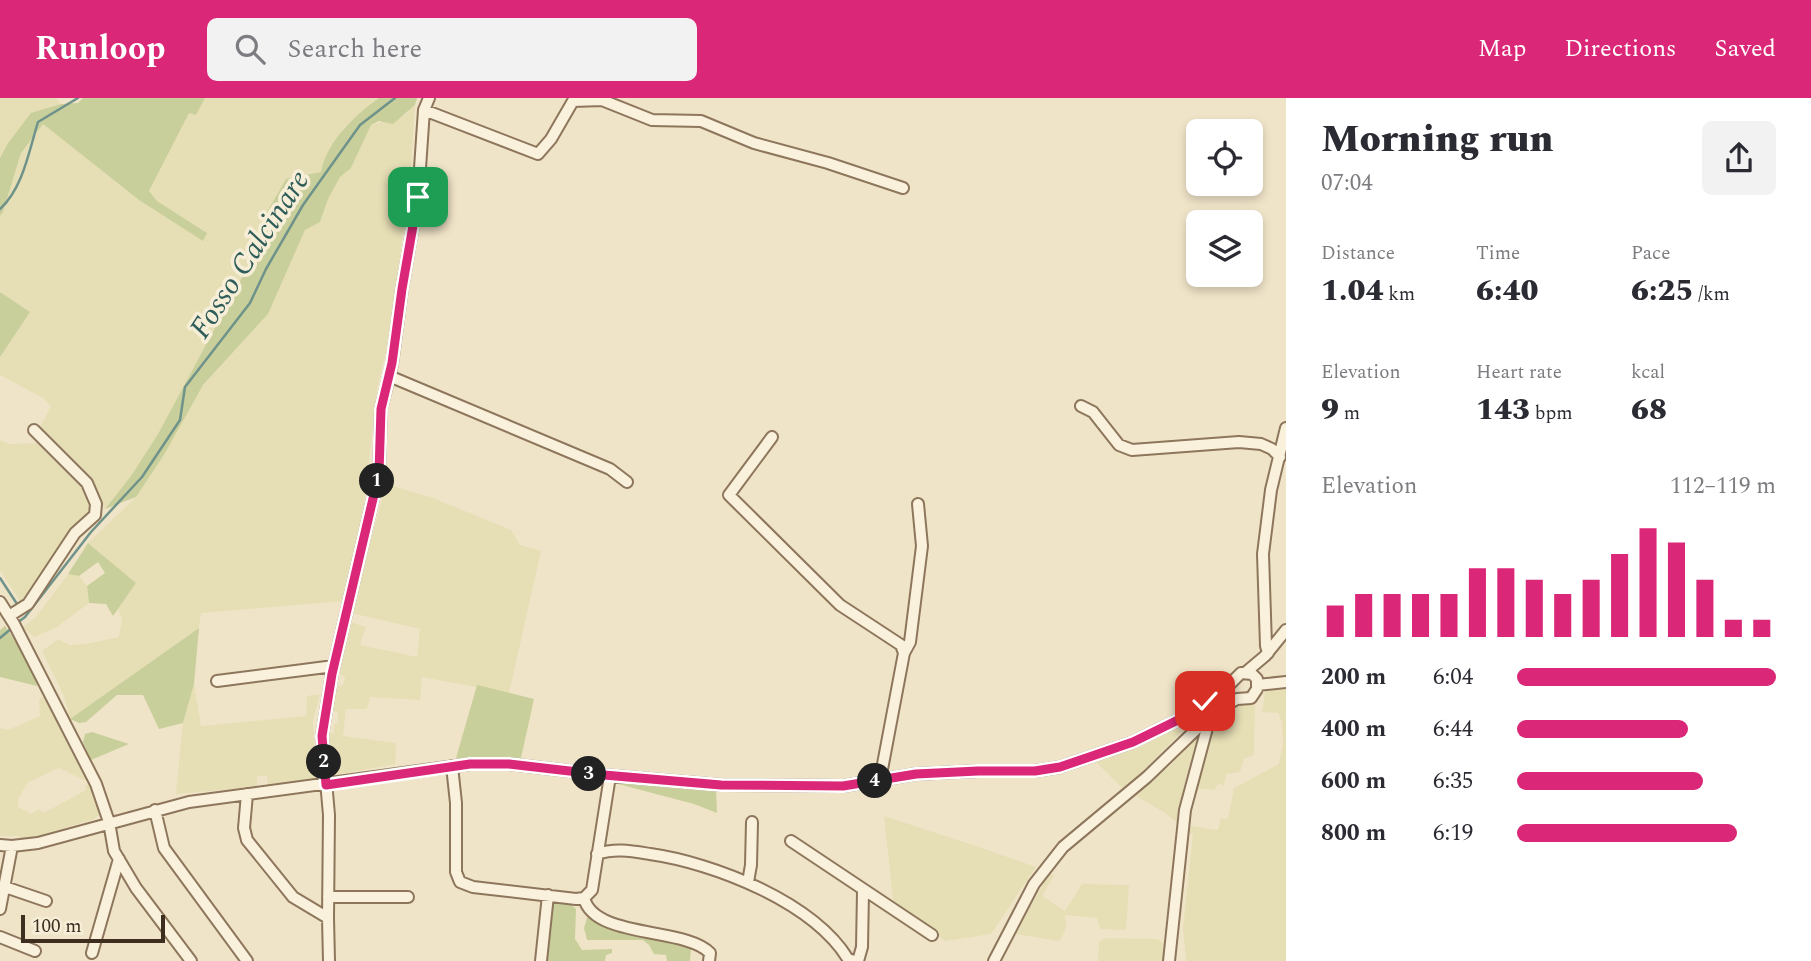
<!DOCTYPE html>
<meta charset="utf-8">
<style>
body{margin:0;font-family:Spectral,serif;background:#f2f2f3;color:#2b2b33;height:100vh;display:flex;flex-direction:column;font-size:26px;white-space:nowrap}
*{box-sizing:border-box;margin:0}
p{font-size:23px;color:#7c7c81}
.icon{flex:none;width:38px;height:38px;fill:none;stroke:currentColor;stroke-width:2;stroke-linecap:round;stroke-linejoin:round}
.map{position:relative;flex:1;overflow:hidden}
.panel{display:flex;flex-direction:column;background:#fff;width:525px}
.panel>*{flex:none}
.controls{position:absolute;left:1186px;top:21px;display:grid;gap:14px}
.controls a{display:grid;place-items:center;width:77px;height:77px;border-radius:10px;background:#fff;box-shadow:0 4px 10px #0003;font-size:35px}
.scale{position:absolute;left:21px;bottom:18px;width:144px;box-sizing:border-box;padding-left:7px;border:4px solid #3d2e20;border-top:0;font-size:19px;line-height:24px;white-space:nowrap;color:#3d2e20;-webkit-text-stroke:5px #f7eed8;paint-order:stroke}
.pin{position:absolute;display:grid;place-items:center;width:60px;height:60px;color:#fff;margin:-30px;border-radius:14px;box-shadow:0 4px 10px #0006}
.km{position:absolute;width:35px;height:35px;margin:-18px;border-radius:50%;background:#222;color:#fff;font-size:19px;line-height:35px;text-align:center}
.round{display:grid;place-items:center;flex:none;width:74px;height:74px;border-radius:10px;background:#f2f2f3}
.head{display:flex;align-items:center;justify-content:space-between;height:119px;padding:0 35px}
h1{font-size:38px;font-weight:800;line-height:52px}
.stats{display:grid;grid-template-columns:repeat(3,1fr);gap:10px;height:119px;padding:7px 35px}
.stats div{display:grid;align-content:center}
.stats b{font-size:30px;font-weight:800}
.stats small{font-size:19px;font-weight:400}
.stats p{font-size:19px}
.chart{height:196px;padding:14px 35px}
.chart p{display:flex;justify-content:space-between}
.chart svg{width:100%;height:126px;margin-top:7px;stroke:#db2777;stroke-width:6}
ul{padding:0 35px;list-style:none;font-size:23px}
li{display:grid;grid-template-columns:112px 84px 1fr;align-items:center;height:52px}
li i{height:18px;border-radius:9px;background:#db2777}
header{display:flex;align-items:center;gap:42px;box-sizing:border-box;height:98px;padding:0 35px;background:#db2777;color:#fff}
header strong{font-size:33px}
nav{display:flex;gap:38px;margin-inline-start:auto;font-size:24px}
.search{width:490px;height:63px;background:#f2f2f3;display:flex;align-items:center;gap:18px;box-sizing:border-box;padding:0 24px;border-radius:10px;color:#7c7c81;font-size:26px}
main{display:flex;flex:1;min-height:0}
.map>svg:first-child{display:block}
.farmland{fill:#e6deb5}
.green{fill:#c9cf9b}
.lines{fill:none;stroke-linecap:round;stroke-linejoin:round}
.stream{stroke:#6f938a;stroke-width:2.5}
.minor-casing{stroke:#8d765c;stroke-width:14}
.minor{stroke:#faf1dc;stroke-width:10}
.route-casing{stroke:#fff;stroke-width:14}
.route{stroke:#db2777;stroke-width:9}
.labels{text-anchor:middle;stroke-width:7;stroke-linejoin:round;paint-order:stroke}
.water-label{font-size:30px;font-style:italic;fill:#2f5d5a;stroke:#f7eed8}
</style>
<header>
<strong>Runloop</strong>
<div class="search"><svg class="icon" aria-label="search" viewBox="0 0 24 24"><circle cx="10" cy="10" r="6"/><path d="M15 15l6 6"/></svg>Search here</div>
<nav><a>Map</a><a>Directions</a><a>Saved</a></nav>
</header>
<main>
<div class="map">
<svg width="1286" height="863" viewBox="0 0 1286 863">
<rect width="100%" height="100%" fill="#f0e4c8"/>
<path class="farmland" d="M 0,0 L 56,0 L 61,6 L 31,16 L 8,45 L 0,60 Z
M 205,0 L 379,0 L 344,29 L 321,74 L 266,116 L 246,172 L 158,336 L 131,378 L 105,411 L 89,379 L 40,329 L 51,308 L 43,300 L 0,277 L 0,259 L 30,214 L 0,194 L 0,118 L 3,114 L 21,55 L 43,26 L 139,102 L 203,142 L 206,134 L 157,103 L 149,93 L 189,14 L 196,17 Z
M 415,7 L 410,84 L 388,247 L 378,287 L 363,414 L 344,503 L 201,515 L 199,530 L 70,621 L 64,598 L 42,553 L 58,541 L 70,547 L 86,546 L 119,539 L 122,521 L 118,511 L 136,485 L 88,445 L 136,399 L 203,287 L 268,216 L 305,132 L 320,124 L 328,101 L 340,79 L 351,70 L 371,27 L 404,18 Z
M 0,342 L 9,346 L 38,345 L 88,395 L 91,408 L 90,416 L 77,427 L 61,447 L 39,478 L 26,502 L 21,505 L 0,472 Z
M 386,386 L 433,400 L 511,432 L 520,447 L 541,453 L 509,595 L 422,579 L 420,602 L 370,599 L 367,611 L 346,611 L 343,638 L 396,645 L 395,666 L 330,678 L 330,635 L 334,635 L 334,626 L 338,625 L 338,614 L 331,613 L 335,588 L 343,588 L 345,579 L 339,575 L 350,524 L 366,529 L 360,547 L 417,559 L 420,531 L 351,515 Z
M 68,476 L 79,478 L 87,488 L 89,505 L 57,529 L 34,539 L 23,529 L 36,519 Z
M 194,586 L 201,628 L 306,618 L 307,598 L 320,596 L 313,622 L 316,677 L 313,682 L 268,688 L 267,678 L 257,678 L 257,689 L 176,696 L 183,625 Z
M 1286,589 L 1286,863 L 1186,863 L 1183,830 L 1193,737 L 1187,733 L 1190,728 L 1218,732 L 1221,720 L 1228,721 L 1234,690 L 1279,666 L 1283,646 L 1282,624 L 1278,615 L 1262,614 L 1266,590 Z
M 44,599 L 66,633 L 91,682 L 84,682 L 59,670 L 27,685 L 18,702 L 18,709 L 31,716 L 39,711 L 44,715 L 86,692 L 85,687 L 96,686 L 100,716 L 94,721 L 25,742 L 17,738 L 0,738 L 0,630 L 8,632 L 40,618 L 39,601 Z
M 1255,603 L 1254,657 L 1244,661 L 1240,674 L 1226,676 L 1224,687 L 1218,686 L 1214,692 L 1195,690 L 1202,659 L 1216,627 L 1229,609 L 1237,605 Z
M 1174,630 L 1181,634 L 1136,681 L 1122,690 L 1094,662 L 1136,648 Z
M 1194,639 L 1197,640 L 1184,687 L 1179,726 L 1165,715 L 1133,696 L 1171,667 Z
M 884,718 L 979,749 L 1036,769 L 991,836 L 945,843 L 893,802 Z
M 1049,776 L 1054,777 L 1042,798 L 1065,813 L 1082,786 L 1129,787 L 1126,832 L 1100,831 L 1097,820 L 1065,817 L 1066,830 L 1060,843 L 1015,836 Z
M 1106,840 L 1157,841 L 1164,845 L 1163,863 L 1098,863 L 1099,844 Z"/>
<path class="green" d="M 83,0 L 205,0 L 196,17 L 189,15 L 149,93 L 157,103 L 207,135 L 203,143 L 139,102 L 43,26 L 21,55 L 3,114 L 0,118 L 0,60 L 8,45 L 31,15 L 61,6 L 78,5 Z
M 379,0 L 417,0 L 415,7 L 393,26 L 379,23 L 371,27 L 351,70 L 340,79 L 328,101 L 320,124 L 305,132 L 268,216 L 203,287 L 165,355 L 136,399 L 105,411 L 131,378 L 158,336 L 246,172 L 266,116 L 286,81 L 321,74 C 327,43 354,18 379,0 Z
M 0,194 L 30,214 L 0,259 Z
M 88,445 L 136,485 L 113,518 L 106,506 L 89,505 L 87,488 L 105,475 L 98,464 L 79,478 L 68,476 Z
M 5,528 L 30,565 L 37,588 L 0,579 L 0,532 Z
M 199,530 L 194,586 L 183,625 L 159,631 L 143,597 L 117,597 L 86,624 L 79,625 L 70,621 Z
M 477,587 L 534,601 L 521,660 L 456,660 Z
M 92,634 L 129,646 L 91,662 L 83,644 L 85,636 Z
M 619,682 L 716,692 L 717,715 L 694,706 L 618,686 Z
M 559,803 L 568,804 L 576,811 L 575,841 L 582,852 L 612,851 L 612,855 L 606,857 L 605,863 L 547,863 L 552,805 Z
M 593,819 L 627,832 L 691,850 L 690,863 L 667,863 L 666,857 L 654,856 L 649,847 L 643,842 L 587,842 L 584,830 L 587,820 Z"/>
<g class="lines">
<path class="stream" d="M 0,111 C 23,90 29,53 38,24 L 78,0
M 0,480 L 19,509
M 17,525 L 25,519 L 91,434 L 142,379 L 180,322 L 185,289 L 250,205 L 266,171 L 303,107 L 360,27 L 395,0
M 0,540 L 12,530"/>
<g class="minor-casing">
<path id="minor" d="M 424,12 L 538,56 L 551,41 L 573,3 L 602,2 L 652,22 L 701,23 L 754,45 L 828,65 L 903,90
M 389,278 L 610,371 L 627,384
M 1081,308 L 1093,314 L 1119,347 L 1132,352 L 1239,344 L 1261,346 L 1272,351 L 1280,359
M 772,339 L 729,397 L 840,507 L 901,547 L 904,555 L 880,682
M 0,504 L 14,526 L 96,686 L 109,724 L 114,753 L 136,790 L 191,863
M 9,518 L 28,506 L 75,435 L 95,417 L 96,406 L 87,385 L 34,332
M 904,555 L 910,544 L 922,448 L 918,406
M 1268,555 L 1266,548 L 1263,456 L 1271,392 L 1286,330
M 1246,574 L 1265,558 L 1286,532
M 217,583 L 334,568
M 1257,587 L 1286,584
M 452,668 L 456,705 L 456,774 L 460,784 L 473,789 L 576,801 L 584,800 L 592,792 L 610,678
M 247,696 L 244,730 L 247,742 L 293,799 L 328,820 L 329,863
M 155,712 L 164,750 L 247,863
M 791,743 L 932,837
M 0,747 L 12,748 L 38,745 L 189,704 L 470,666 L 509,666 L 604,677 L 721,687 L 843,688 L 916,676 L 978,673 L 1035,673 L 1060,669 L 1133,644 L 1178,622 L 1229,587 L 1241,575 L 1252,576 L 1257,581 L 1257,591 L 1251,600 L 1237,601 L 1212,615
M 597,756 C 615,750 631,753 650,756 C 714,765 813,804 848,861 L 854,863
M 748,784 L 751,767 L 752,724
M 5,789 L 46,803
M 328,799 L 408,799
M 584,800 C 594,841 686,829 710,855 L 709,863
M 0,811 L 12,748
M 328,820 L 329,717 L 322,638 L 332,576 L 379,375 L 381,311 L 392,266 L 402,191 L 418,99 L 424,12 L 429,0
M 0,839 L 35,853
M 92,855 L 119,761
M 541,863 L 548,797
M 858,863 L 862,849 L 863,793
M 994,863 L 1034,786 L 1063,749 L 1147,679 L 1206,622 L 1214,609
M 1169,863 L 1185,712 L 1207,630 L 1206,622"/>
</g>
<use href="#minor" class="minor"/>
</g>
<g class="lines">
<g class="route-casing">
<path id="route" d="M 418,99 L 402,191 L 392,265 L 381,311 L 379,375 L 332,576 L 322,638 L 326,687 L 470,666 L 509,666 L 604,677 L 721,687 L 843,688 L 916,676 L 978,673 L 1035,673 L 1060,669 L 1133,644 L 1178,622 L 1205,603"/>
</g>
<use href="#route" class="route"/>
</g>
<g class="labels">
<g class="water-label">
<text transform="translate(249 156) rotate(-57)" y="10">Fosso Calcinare</text>
</g>
</g>
</svg>
<div class="controls">
<a><svg class="icon" aria-label="locate" viewBox="0 0 24 24"><circle cx="12" cy="12" r="6"/><path d="M12 2v4M12 18v4M2 12h4M18 12h4"/></svg></a>
<a><svg class="icon" aria-label="layers" viewBox="0 0 24 24"><path d="M12 4l9 5-9 5-9-5zM3 14l9 5 9-5"/></svg></a>
</div>
<div class="scale">100 m</div>
<div class="pin" style="left:418px;top:99px;background:#1e9e55"><svg class="icon" aria-label="arrive" viewBox="0 0 24 24"><path d="M6 21V4h12l-3 4 3 4H6"/></svg></div>
<div class="pin" style="left:1205px;top:603px;background:#d93025"><svg class="icon" aria-label="check" viewBox="0 0 24 24"><path d="M5 12l5 5 9-10"/></svg></div>
<b class="km" style="left:377px;top:383px">1</b>
<b class="km" style="left:324px;top:664px">2</b>
<b class="km" style="left:589px;top:676px">3</b>
<b class="km" style="left:875px;top:683px">4</b>
</div>
<section class="panel">
<div class="head"><div><h1>Morning run</h1><p>07:04</p></div><a class="round"><svg class="icon" aria-label="share" viewBox="0 0 24 24"><path d="M12 15V3M7 8l5-5 5 5M5 13v7h14v-7"/></svg></a></div>
<div class="stats">
<div><p>Distance</p><b>1.04<small> km</small></b></div>
<div><p>Time</p><b>6:40</b></div>
<div><p>Pace</p><b>6:25<small> /km</small></b></div>
</div>
<div class="stats">
<div><p>Elevation</p><b>9<small> m</small></b></div>
<div><p>Heart rate</p><b>143<small> bpm</small></b></div>
<div><p>kcal</p><b>68</b></div>
</div>
<div class="chart"><p><span>Elevation</span>112–119 m</p>
<svg viewBox="0 0 160 44" preserveAspectRatio="none"><path d="M5 44V33M15 44V29M25 44V29M35 44V29M45 44V29M55 44V20M65 44V20M75 44V24M85 44V29M95 44V24M105 44V15M115 44V6M125 44V11M135 44V24M145 44V38M155 44V38"/></svg>
</div>
<ul>
<li><b>200 m</b>6:04<i style="width:100%"></i></li>
<li><b>400 m</b>6:44<i style="width:66%"></i></li>
<li><b>600 m</b>6:35<i style="width:72%"></i></li>
<li><b>800 m</b>6:19<i style="width:85%"></i></li>
</ul>
</section>
</main>
